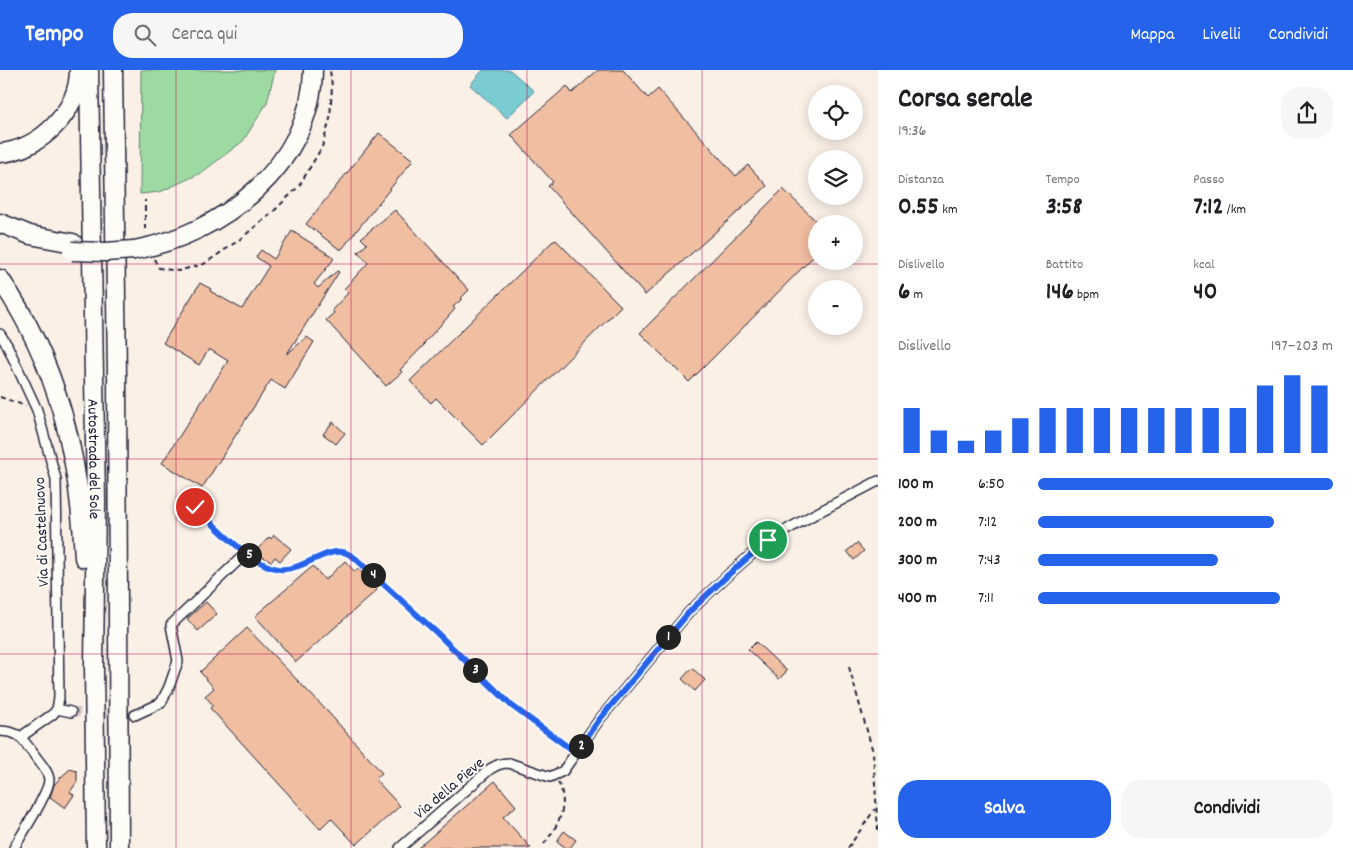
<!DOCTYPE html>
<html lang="it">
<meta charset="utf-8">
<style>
body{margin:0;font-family:Dekko,sans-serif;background:#f6f6f6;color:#202124;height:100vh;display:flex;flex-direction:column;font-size:19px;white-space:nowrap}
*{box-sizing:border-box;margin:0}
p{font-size:16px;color:#757577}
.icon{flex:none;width:28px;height:28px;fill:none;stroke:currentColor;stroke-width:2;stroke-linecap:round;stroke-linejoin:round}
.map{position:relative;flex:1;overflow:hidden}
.details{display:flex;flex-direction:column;background:#fff;width:475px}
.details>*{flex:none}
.fabs{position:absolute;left:808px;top:15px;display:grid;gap:10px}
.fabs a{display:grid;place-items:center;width:55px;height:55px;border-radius:50%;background:#fff;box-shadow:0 2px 12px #0003;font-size:25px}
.pin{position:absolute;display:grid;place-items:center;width:42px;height:42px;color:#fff;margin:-21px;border:2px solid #fff;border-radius:50%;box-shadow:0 1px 5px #0007}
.km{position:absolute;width:25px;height:25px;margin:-12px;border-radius:50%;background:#222;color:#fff;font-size:14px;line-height:25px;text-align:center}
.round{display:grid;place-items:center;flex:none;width:52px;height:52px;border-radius:20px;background:#f6f6f6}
.headline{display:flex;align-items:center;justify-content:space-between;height:85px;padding:0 20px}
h1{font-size:28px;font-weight:700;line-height:38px}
.figures{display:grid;grid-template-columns:repeat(3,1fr);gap:8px;height:85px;padding:5px 20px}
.figures div{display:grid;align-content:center}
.figures b{font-size:25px;font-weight:700}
.figures small{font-size:14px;font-weight:400}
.figures p{font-size:14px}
.chart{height:140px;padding:10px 20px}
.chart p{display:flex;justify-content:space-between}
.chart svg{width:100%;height:90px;margin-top:5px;stroke:#2563eb;stroke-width:6}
.button{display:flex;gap:10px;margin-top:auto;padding:10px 20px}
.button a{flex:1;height:58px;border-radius:20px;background:#2563eb;color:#fff;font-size:20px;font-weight:700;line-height:58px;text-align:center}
.button a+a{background:#f6f6f6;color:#202124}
ul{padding:0 20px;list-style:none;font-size:16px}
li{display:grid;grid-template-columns:80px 60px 1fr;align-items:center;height:38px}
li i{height:12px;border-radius:6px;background:#2563eb}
header{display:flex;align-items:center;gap:30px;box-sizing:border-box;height:70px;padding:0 25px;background:#2563eb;color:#fff}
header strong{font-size:24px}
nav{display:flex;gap:28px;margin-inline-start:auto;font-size:18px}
.search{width:350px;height:45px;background:#f6f6f6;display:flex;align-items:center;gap:12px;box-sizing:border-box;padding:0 18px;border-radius:20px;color:#757577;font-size:19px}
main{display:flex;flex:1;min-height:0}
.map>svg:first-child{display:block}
.green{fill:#9cdaa2;stroke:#5f7e6e}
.water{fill:#7acbd2;stroke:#578796}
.building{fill:#f0bea1;stroke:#22223b}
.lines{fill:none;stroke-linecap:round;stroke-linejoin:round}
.street-tunnel{stroke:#cfc7c4;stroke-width:9;stroke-dasharray:9 4.5;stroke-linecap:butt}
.street-casing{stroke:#22223b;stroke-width:12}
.highway-casing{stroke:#22223b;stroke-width:21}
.path{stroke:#22223b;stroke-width:2;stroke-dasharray:5 4;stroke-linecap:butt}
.street{stroke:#fdfcf7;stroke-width:9}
.highway{stroke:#fdfcf7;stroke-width:18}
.highway-bridge-casing{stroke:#22223b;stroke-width:21;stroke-linecap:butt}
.highway-bridge{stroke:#fdfcf7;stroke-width:18}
.route-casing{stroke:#fff;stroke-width:10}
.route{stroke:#2563eb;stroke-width:6}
.grid{fill:none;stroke:#c2185b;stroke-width:1;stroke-opacity:0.55}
.labels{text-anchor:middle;stroke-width:4;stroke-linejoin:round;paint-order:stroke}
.street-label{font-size:16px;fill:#22223b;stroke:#fdfcf7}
</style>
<header>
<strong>Tempo</strong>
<div class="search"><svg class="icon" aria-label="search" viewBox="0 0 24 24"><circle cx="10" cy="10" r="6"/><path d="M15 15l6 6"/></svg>Cerca qui</div>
<nav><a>Mappa</a><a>Livelli</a><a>Condividi</a></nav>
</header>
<main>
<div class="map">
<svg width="878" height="778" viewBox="0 0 878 778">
<rect width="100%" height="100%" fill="#faf0e6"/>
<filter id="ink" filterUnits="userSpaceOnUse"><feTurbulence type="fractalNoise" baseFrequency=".02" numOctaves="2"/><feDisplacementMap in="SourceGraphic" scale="10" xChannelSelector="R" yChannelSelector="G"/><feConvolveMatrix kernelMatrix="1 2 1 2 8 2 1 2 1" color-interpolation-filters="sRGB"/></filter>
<g filter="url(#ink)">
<path class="green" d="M 141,0 L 275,0 L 267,33 L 243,71 L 201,103 L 160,122 L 140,124 Z"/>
<path class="water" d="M 483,0 L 510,0 L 534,21 L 507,48 L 470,15 Z"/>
<path class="building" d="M 598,0 L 623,0 L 648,28 L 658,19 L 736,106 L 748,95 L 767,116 L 645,225 L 548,116 L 553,112 L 511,65 L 567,16 L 572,23 Z
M 379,63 L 413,90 L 342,179 L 339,179 L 306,154 Z
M 783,119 L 816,151 L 816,184 L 689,312 L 640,263 Z
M 395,140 L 469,220 L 461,228 L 462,229 L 453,237 L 455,239 L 447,248 L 424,273 L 425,274 L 400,300 L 402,302 L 386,316 L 326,250 L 334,243 L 332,240 L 348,223 L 344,219 L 368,193 L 358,182 L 367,174 L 361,168 Z
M 292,161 L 333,187 L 333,190 L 314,214 L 318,218 L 337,201 L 339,202 L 287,284 L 307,267 L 314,272 L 285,319 L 271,310 L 202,418 L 162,393 L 228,291 L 209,279 L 199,295 L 163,273 L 200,213 L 211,219 L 210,221 L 242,239 L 269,196 L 256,187 L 261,180 L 274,189 Z
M 555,169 L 621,236 L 483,375 L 436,328 L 431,333 L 410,311 Z
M 333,352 L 345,363 L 336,374 L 323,364 Z
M 274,465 L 291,479 L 280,491 L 275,487 L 271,492 L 255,482 L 269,467 L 271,469 Z
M 857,473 L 864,481 L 854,490 L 847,481 Z
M 345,491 L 355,502 L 358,498 L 377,520 L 296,592 L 255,546 L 313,496 L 325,510 Z
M 206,532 L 217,544 L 198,561 L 187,549 Z
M 247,558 L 328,642 L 382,703 L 375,709 L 400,736 L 356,775 L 331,748 L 320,759 L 210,638 L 213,635 L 205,626 L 214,618 L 200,602 Z
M 756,572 L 787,601 L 779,609 L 748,580 Z
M 692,598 L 705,610 L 695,621 L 682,609 Z
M 70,699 L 77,701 L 77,712 L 70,722 L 74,725 L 65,738 L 50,727 L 54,715 L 60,708 Z
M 495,711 L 516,736 L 503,747 L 531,778 L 418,778 Z
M 564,761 L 576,770 L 570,778 L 566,778 L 557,771 Z"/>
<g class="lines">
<path class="street-tunnel" d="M 71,642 L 135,645"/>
<g class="street-casing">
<path id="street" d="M 0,264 L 7,275 L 37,340 L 56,409 L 59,628 L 57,639 L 53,644 L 22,666
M 57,639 L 71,642
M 135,645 L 161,633 L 169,617 L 178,591 L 171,555 L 246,483
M 0,661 C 21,662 21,668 33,683 C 38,691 48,700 49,709 C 50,722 21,765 14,778
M 400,778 L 490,699 C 497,695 501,693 509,693 L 550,707 L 563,701 L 599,650 L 690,541 L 728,505 L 768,470 L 815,444 L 878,411"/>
</g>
<g class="highway-casing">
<g id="highway">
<path id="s1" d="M 89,0 L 96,431 L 94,595 L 96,778"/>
<path d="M 113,0 L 117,305 L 119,778"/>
<path d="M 0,83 C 40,80 79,41 79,0"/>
<path d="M 0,153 L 30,165 L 73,173"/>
<path d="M 134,180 C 221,165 312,95 313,0"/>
<path d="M 0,209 C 58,293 80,388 84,488"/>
</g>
</g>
<path class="path" d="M 145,159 L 145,130
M 154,189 L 159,198 L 178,201 L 204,194 L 239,170 L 272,143 L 299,116 L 322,77 L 330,49 L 332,16 L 330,0
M 0,327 L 26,336
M 195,437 L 239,477
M 252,488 L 277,499 L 292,498 L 334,483 L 344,482 L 356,489 L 437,563 L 512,635 L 568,677
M 849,597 L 873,682 L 878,761
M 544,774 C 558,756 570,735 558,712
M 848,778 L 875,739"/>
<use href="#street" class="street"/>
<use href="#highway" class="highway"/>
<g class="highway-bridge-casing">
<path id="highway-bridge" d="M 72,181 L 105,182 L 134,180"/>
</g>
<use href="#highway-bridge" class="highway-bridge"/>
</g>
</g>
<g class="lines" filter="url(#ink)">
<g class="route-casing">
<path id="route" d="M 195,437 C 215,455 252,496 279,499 C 302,501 322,480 342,482 C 347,482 352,486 356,489 L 437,563 L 512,636 L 576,683 L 599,650 L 690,541 L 728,505 L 768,470"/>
</g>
<use href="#route" class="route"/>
</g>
<path class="grid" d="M 176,0 L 176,778M 351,0 L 351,778M 527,0 L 527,778M 702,0 L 702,778M 0,194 L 878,194M 0,389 L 878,389M 0,584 L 878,584"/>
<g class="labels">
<g class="street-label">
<text dy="6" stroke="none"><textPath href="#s1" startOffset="389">Autostrada del Sole</textPath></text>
<text transform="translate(40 462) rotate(-92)" y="6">Via di Castelnuovo</text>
<text transform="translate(448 717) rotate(-40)" y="6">Via della Pieve</text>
</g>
</g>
</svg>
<div class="fabs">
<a><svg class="icon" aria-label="locate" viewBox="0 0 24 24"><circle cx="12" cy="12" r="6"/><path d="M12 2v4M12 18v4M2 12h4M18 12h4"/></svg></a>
<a><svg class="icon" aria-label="layers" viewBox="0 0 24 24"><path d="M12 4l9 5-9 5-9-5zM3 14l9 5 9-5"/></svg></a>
<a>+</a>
<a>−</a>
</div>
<div class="pin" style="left:768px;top:470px;background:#1e9e55"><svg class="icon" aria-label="arrive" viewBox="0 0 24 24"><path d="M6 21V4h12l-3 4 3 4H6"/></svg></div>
<div class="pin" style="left:195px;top:437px;background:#d93025"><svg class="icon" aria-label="check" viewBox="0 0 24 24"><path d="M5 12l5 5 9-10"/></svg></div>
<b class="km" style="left:668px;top:567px">1</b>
<b class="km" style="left:581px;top:676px">2</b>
<b class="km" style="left:475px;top:600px">3</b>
<b class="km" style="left:373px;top:505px">4</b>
<b class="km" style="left:249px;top:485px">5</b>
</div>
<section class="details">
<div class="headline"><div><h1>Corsa serale</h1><p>19:36</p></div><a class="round"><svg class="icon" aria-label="share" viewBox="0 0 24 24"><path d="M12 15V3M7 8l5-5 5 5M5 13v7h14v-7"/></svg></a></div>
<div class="figures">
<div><p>Distanza</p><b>0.55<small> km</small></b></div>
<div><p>Tempo</p><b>3:58</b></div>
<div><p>Passo</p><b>7:12<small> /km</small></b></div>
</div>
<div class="figures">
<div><p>Dislivello</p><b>6<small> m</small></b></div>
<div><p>Battito</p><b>146<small> bpm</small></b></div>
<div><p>kcal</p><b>40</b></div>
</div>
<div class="chart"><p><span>Dislivello</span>197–203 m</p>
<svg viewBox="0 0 160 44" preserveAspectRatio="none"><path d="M5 44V22M15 44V33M25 44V38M35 44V33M45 44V27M55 44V22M65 44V22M75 44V22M85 44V22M95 44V22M105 44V22M115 44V22M125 44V22M135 44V11M145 44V6M155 44V11"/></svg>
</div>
<ul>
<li><b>100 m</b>6:50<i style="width:100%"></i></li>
<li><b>200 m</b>7:12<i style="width:80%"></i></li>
<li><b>300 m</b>7:43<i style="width:61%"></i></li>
<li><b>400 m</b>7:11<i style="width:82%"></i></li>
</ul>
<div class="button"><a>Salva</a><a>Condividi</a></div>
</section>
</main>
